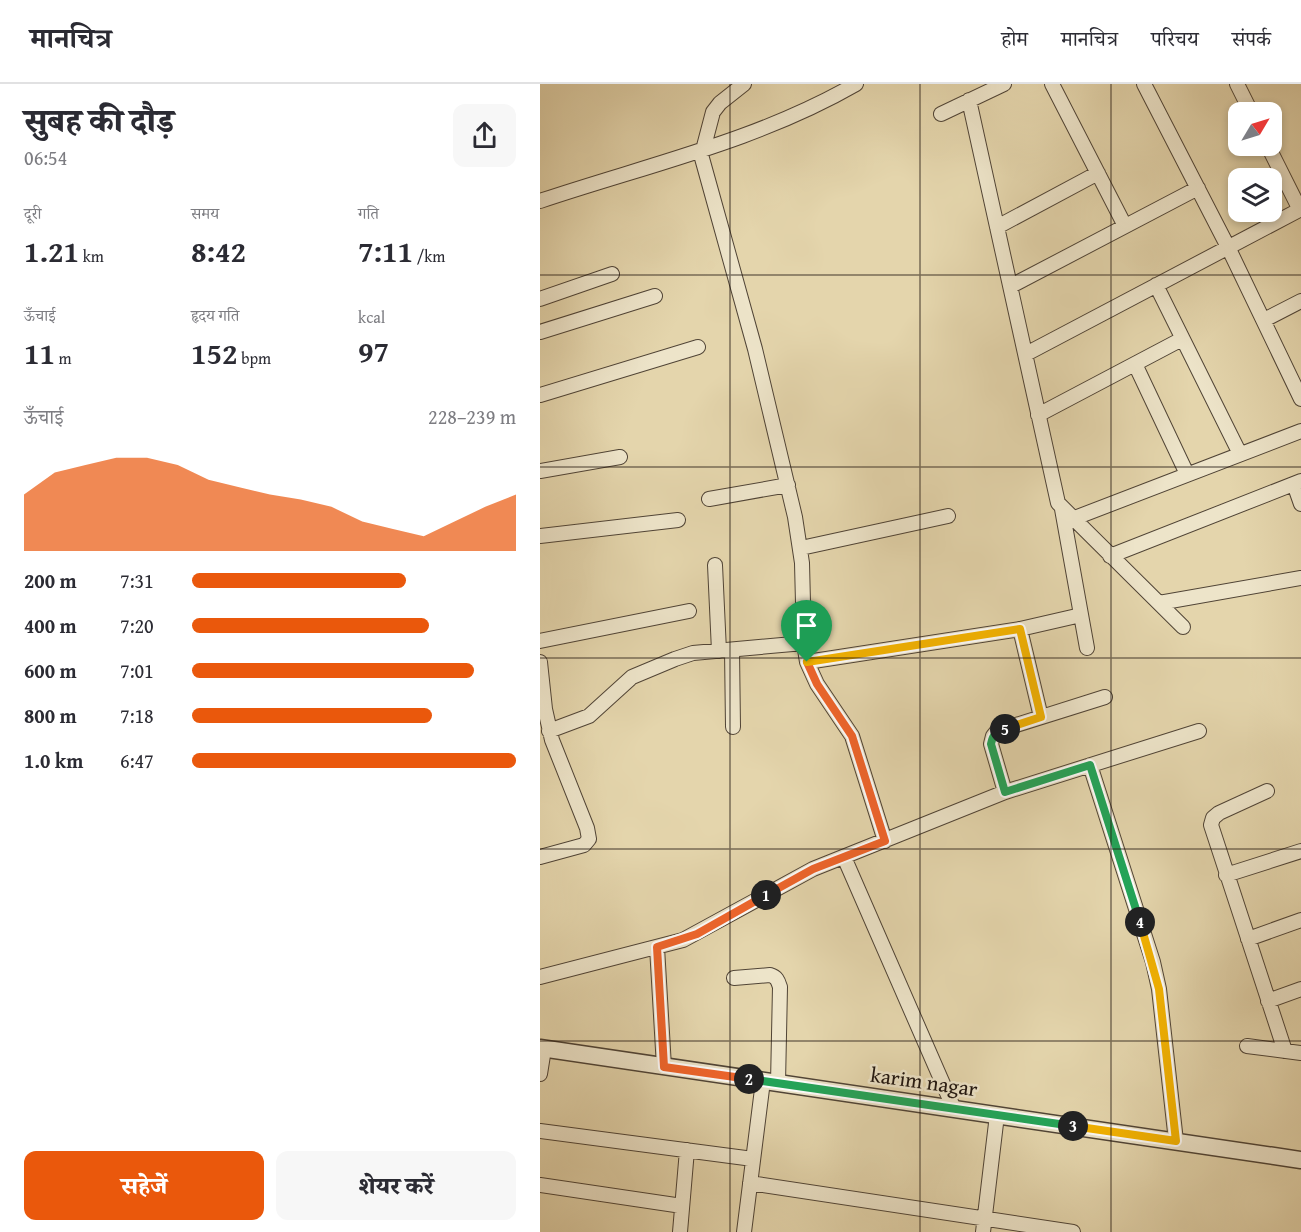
<!DOCTYPE html>
<html lang="hi">
<meta charset="utf-8">
<style>
body{margin:0;font-family:"Gentium Book Plus","Noto Serif Devanagari",serif;background:#f7f7f7;color:#2b2b33;height:100vh;display:flex;flex-direction:column;font-size:22px;white-space:nowrap}
*{box-sizing:border-box;margin:0}
p{font-size:20px;color:#7c7c81}
.icon{flex:none;width:33px;height:33px;fill:none;stroke:currentColor;stroke-width:2;stroke-linecap:round;stroke-linejoin:round}
.map{position:relative;flex:1;overflow:hidden}
.side{display:flex;flex-direction:column;background:#fff;width:540px}
.side>*{flex:none}
.needle{width:39px;rotate:52deg}
.fabs{position:absolute;left:688px;top:18px;display:grid;gap:12px}
.fabs a{display:grid;place-items:center;width:54px;height:54px;border-radius:12px;background:#fff;box-shadow:0 3px 9px #0003;font-size:30px}
.pin{position:absolute;display:grid;place-items:center;width:51px;height:51px;color:#fff;margin:-62px -26px;border-radius:50% 50% 50% 0;rotate:-45deg;box-shadow:0 0 6px #0007}
.pin .icon{rotate:45deg}
.km{position:absolute;width:30px;height:30px;margin:-15px;border-radius:50%;background:#222;color:#fff;font-size:16px;line-height:30px;text-align:center}
.round{display:grid;place-items:center;flex:none;width:63px;height:63px;border-radius:12px;background:#f7f7f7}
.overview{display:flex;align-items:center;justify-content:space-between;height:102px;padding:0 24px}
h1{font-size:33px;font-weight:800;line-height:45px}
.figures{display:grid;grid-template-columns:repeat(3,1fr);gap:9px;height:102px;padding:6px 24px}
.figures div{display:grid;align-content:center}
.figures b{font-size:30px;font-weight:800}
.figures small{font-size:16px;font-weight:400}
.figures p{font-size:16px}
.chart{height:168px;padding:12px 24px}
.chart p{display:flex;justify-content:space-between}
.chart svg{width:100%;height:108px;margin-top:6px;fill:#ea580c;opacity:.7}
.button{display:flex;gap:12px;margin-top:auto;padding:12px 24px}
.button a{flex:1;height:69px;border-radius:12px;background:#ea580c;color:#fff;font-size:24px;font-weight:800;line-height:69px;text-align:center}
.button a+a{background:#f7f7f7;color:#2b2b33}
ul{padding:0 24px;list-style:none;font-size:20px}
li{display:grid;grid-template-columns:96px 72px 1fr;align-items:center;height:45px}
li i{height:15px;border-radius:8px;background:#ea580c}
header{display:flex;align-items:center;gap:36px;box-sizing:border-box;height:84px;padding:0 30px;background:#fff;border-bottom:2px solid #e1e1e2}
header strong{font-size:28px}
nav{display:flex;gap:33px;margin-inline-start:auto;font-size:21px}
main{display:flex;flex:1;min-height:0}
.map>svg:first-child{display:block}
.lines{fill:none;stroke-linecap:round;stroke-linejoin:round}
.minor-casing{stroke:#504436;stroke-width:16}
.tertiary-casing{stroke:#504436;stroke-width:19}
.minor{stroke:#ede4c9;stroke-width:14}
.tertiary{stroke:#ede4c9;stroke-width:16}
.split-1-casing{stroke:#fff;stroke-width:12}
.split-2-casing{stroke:#fff;stroke-width:12}
.split-3-casing{stroke:#fff;stroke-width:12}
.split-4-casing{stroke:#fff;stroke-width:12}
.split-5-casing{stroke:#fff;stroke-width:12}
.split-6-casing{stroke:#fff;stroke-width:12}
.split-1{stroke:#f0652b;stroke-width:8}
.split-2{stroke:#f0652b;stroke-width:8}
.split-3{stroke:#22a559;stroke-width:8}
.split-4{stroke:#f5b400;stroke-width:8}
.split-5{stroke:#22a559;stroke-width:8}
.split-6{stroke:#f5b400;stroke-width:8}
.grid{fill:none;stroke:#1e140e;stroke-width:1.5;stroke-opacity:0.55}
.labels{text-anchor:middle;stroke-width:5;stroke-linejoin:round;paint-order:stroke}
.street-label{font-size:21px;fill:#1e140e;stroke:#ede4c9}
</style>
<header>
<strong>मानचित्र</strong>
<nav><a>होम</a><a>मानचित्र</a><a>परिचय</a><a>संपर्क</a></nav>
</header>
<main>
<section class="side">
<div class="overview"><div><h1>सुबह की दौड़</h1><p>06:54</p></div><a class="round"><svg class="icon" aria-label="share" viewBox="0 0 24 24"><path d="M12 15V3M7 8l5-5 5 5M5 13v7h14v-7"/></svg></a></div>
<div class="figures">
<div><p>दूरी</p><b>1.21<small> km</small></b></div>
<div><p>समय</p><b>8:42</b></div>
<div><p>गति</p><b>7:11<small> /km</small></b></div>
</div>
<div class="figures">
<div><p>ऊँचाई</p><b>11<small> m</small></b></div>
<div><p>हृदय गति</p><b>152<small> bpm</small></b></div>
<div><p>kcal</p><b>97</b></div>
</div>
<div class="chart"><p><span>ऊँचाई</span>228–239 m</p>
<svg viewBox="0 0 160 44" preserveAspectRatio="none"><path d="M0 44V21L10 12L20 9L30 6L40 6L50 9L60 15L70 18L80 21L90 23L100 26L110 32L120 35L130 38L140 32L150 26L160 21V44z"/></svg>
</div>
<ul>
<li><b>200 m</b>7:31<i style="width:66%"></i></li>
<li><b>400 m</b>7:20<i style="width:73%"></i></li>
<li><b>600 m</b>7:01<i style="width:87%"></i></li>
<li><b>800 m</b>7:18<i style="width:74%"></i></li>
<li><b>1.0 km</b>6:47<i style="width:100%"></i></li>
</ul>
<div class="button"><a>सहेजें</a><a>शेयर करें</a></div>
</section>
<div class="map">
<svg width="761" height="1148" viewBox="0 0 761 1148">
<rect width="100%" height="100%" fill="#e4d5ac"/>
<filter id="stains"><feTurbulence type="fractalNoise" baseFrequency=".00333" numOctaves="4"/><feColorMatrix values="0 0 0 0 .2 0 0 0 0 .09 0 0 0 0 .02 0 0 0 .5 -.17"/></filter>
<radialGradient id="worn" r=".72"><stop offset=".6" stop-color="#630" stop-opacity="0"/><stop offset="1" stop-color="#630" stop-opacity=".3"/></radialGradient>
<g class="lines">
<g class="minor-casing">
<path id="minor" d="M 512,0 L 585,142
M 604,0 L 688,163 L 761,315
M 697,0 L 711,28
M 429,16 L 518,419 L 643,543
M 401,30 L 464,0
M 728,62 L 760,126
M 163,66 L 173,28 L 180,19 L 204,0
M 160,67 L 215,265 L 255,433 L 262,479 L 264,559 L 267,578 L 277,600 L 312,652 L 345,757
M 0,117 C 107,81 217,57 316,0
M 457,143 L 558,89
M 616,201 L 700,370
M 471,202 L 658,104
M 0,215 L 72,190
M 724,236 L 761,217
M 0,248 L 115,212
M 486,270 L 761,125
M 595,280 L 647,390
M 0,311 L 158,263
M 498,331 L 642,255
M 0,387 L 80,373
M 754,400 L 761,420
M 169,415 L 248,401
M 522,425 L 547,564
M 532,435 L 761,347
M 0,452 L 138,436
M 261,464 L 408,432
M 570,472 L 761,397
M 175,481 L 179,567
M 619,519 L 761,494
M 480,545 L 501,633
M 0,557 L 149,527
M 192,566 L 193,643
M 0,578 L 5,625 L 12,656 L 47,744 L 49,755 L 44,761 L 0,773
M 267,578 L 480,545 L 541,531
M 9,647 L 49,632 L 92,593 L 135,575 L 153,569 L 264,559
M 550,681 L 613,878 L 619,905 L 636,1057
M 727,707 L 679,729 L 673,734 L 671,741 L 745,967
M 465,708 L 451,660 L 453,652 L 457,647 L 565,613
M 304,773 L 414,1025
M 686,791 L 761,767
M 708,855 L 761,836
M 117,863 L 124,983
M 0,893 L 143,856 L 273,785 L 465,708 L 659,647
M 194,894 L 230,891 C 237,893 238,897 240,903 L 238,999
M 728,917 L 761,905
M 707,962 L 761,969
M 0,990 L 4,965
M 0,1047 L 213,1075
M 210,1099 L 533,1148
M 0,1101 L 142,1122
M 140,1148 L 147,1066
M 204,1148 L 223,997
M 443,1148 L 457,1031"/>
</g>
<g class="tertiary-casing">
<path id="tertiary" d="M 0,964 L 761,1076"/>
</g>
<use href="#minor" class="minor"/>
<use href="#tertiary" class="tertiary"/>
</g>
<g class="lines">
<g class="split-1-casing">
<path id="split-1" d="M 226,811 L 273,785 L 345,757 L 312,652 L 277,600 L 267,578"/>
</g>
<g class="split-2-casing">
<path id="split-2" d="M 209,995 L 124,983 L 117,863 L 157,850 L 226,811"/>
</g>
<g class="split-3-casing">
<path id="split-3" d="M 209,995 L 533,1042"/>
</g>
<g class="split-4-casing">
<path id="split-4" d="M 533,1042 L 636,1057 L 619,905 L 600,838"/>
</g>
<g class="split-5-casing">
<path id="split-5" d="M 465,645 C 456,648 453,650 451,660 L 465,708 L 550,681 L 600,838"/>
</g>
<g class="split-6-casing">
<path id="split-6" d="M 267,578 L 480,545 L 501,633 L 465,645"/>
</g>
<use href="#split-1" class="split-1"/>
<use href="#split-2" class="split-2"/>
<use href="#split-3" class="split-3"/>
<use href="#split-4" class="split-4"/>
<use href="#split-5" class="split-5"/>
<use href="#split-6" class="split-6"/>
</g>
<path class="grid" d="M 190,0 L 190,1148M 380,0 L 380,1148M 571,0 L 571,1148M 0,191 L 761,191M 0,383 L 761,383M 0,574 L 761,574M 0,765 L 761,765M 0,957 L 761,957"/>
<g class="labels">
<g class="street-label">
<text transform="translate(384 998) rotate(8)" y="7">karim nagar</text>
</g>
</g>
<rect width="100%" height="100%" filter="url(#stains)"/>
<rect width="100%" height="100%" fill="url(#worn)"/>
</svg>
<div class="fabs">
<a><svg class="needle" viewBox="-14 -14 28 28"><path d="M0-13l5 13h-10z" fill="#e53935"/><path d="M0 13l5-13h-10z" fill="#7c7c81"/></svg></a>
<a><svg class="icon" aria-label="layers" viewBox="0 0 24 24"><path d="M12 4l9 5-9 5-9-5zM3 14l9 5 9-5"/></svg></a>
</div>
<div class="pin" style="left:267px;top:578px;background:#1e9e55"><svg class="icon" aria-label="arrive" viewBox="0 0 24 24"><path d="M6 21V4h12l-3 4 3 4H6"/></svg></div>
<b class="km" style="left:226px;top:811px">1</b>
<b class="km" style="left:209px;top:995px">2</b>
<b class="km" style="left:533px;top:1042px">3</b>
<b class="km" style="left:600px;top:838px">4</b>
<b class="km" style="left:465px;top:645px">5</b>
</div>
</main>
